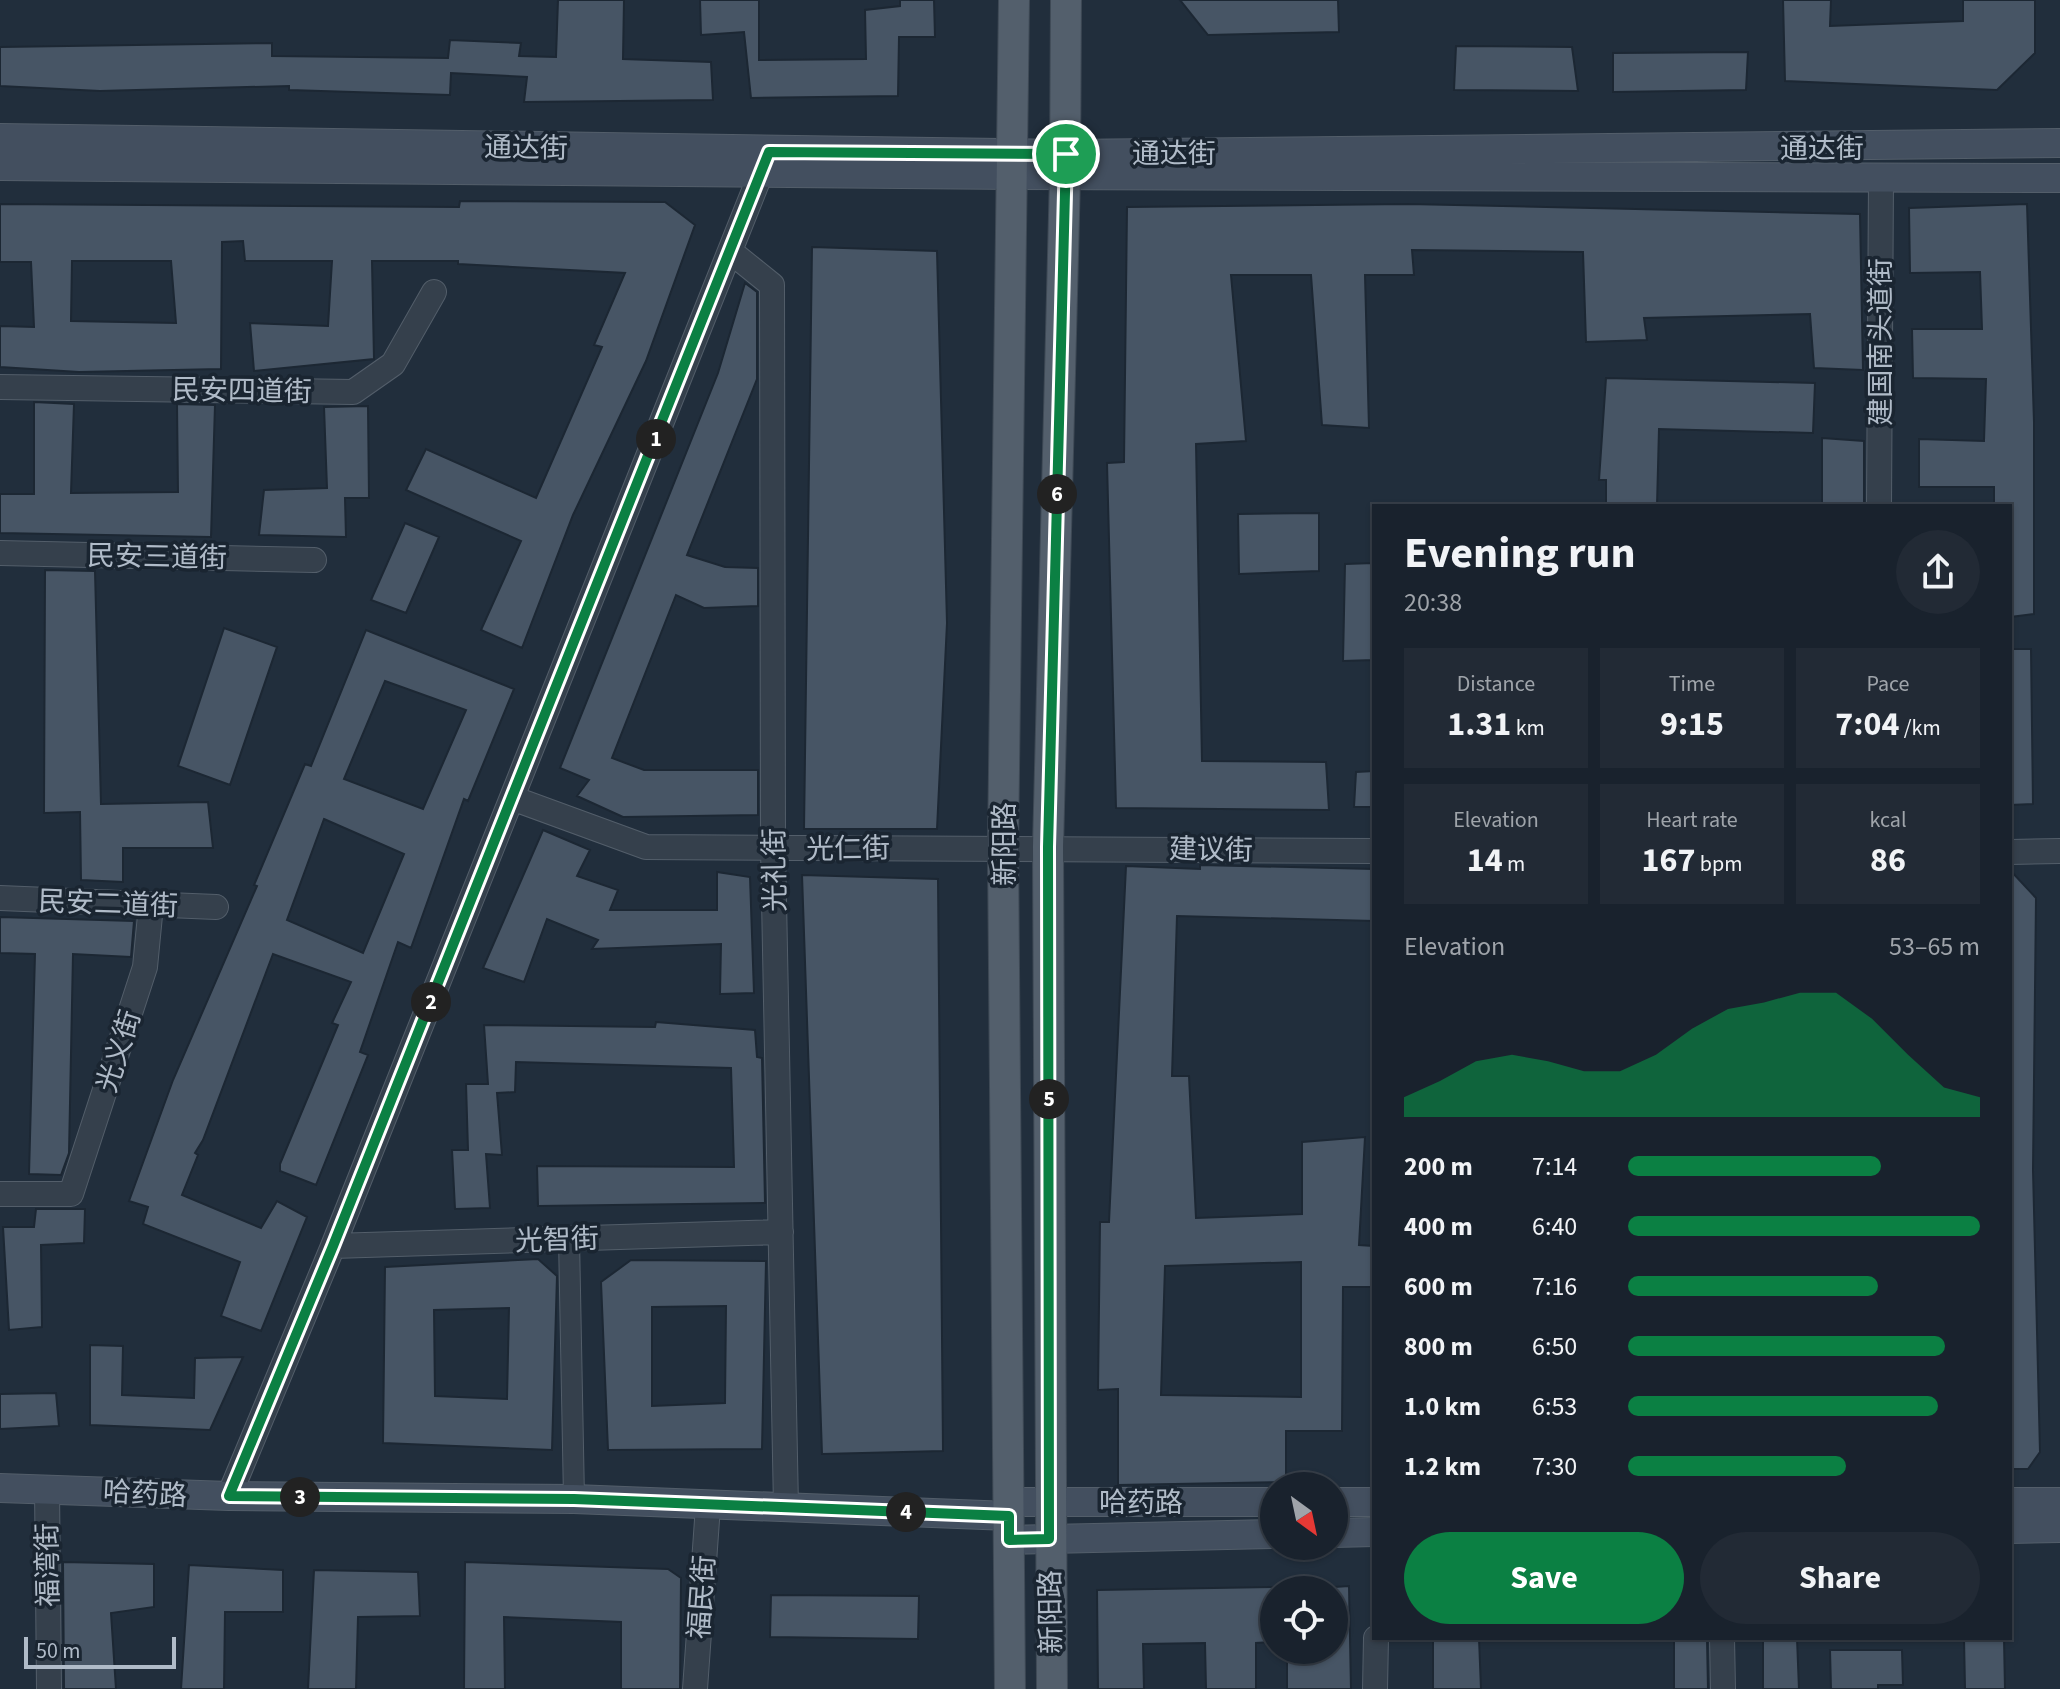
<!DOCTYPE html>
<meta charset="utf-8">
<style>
body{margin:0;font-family:"Source Sans 3","Noto Sans SC",sans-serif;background:#222a35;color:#f1f3f6;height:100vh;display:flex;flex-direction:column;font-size:30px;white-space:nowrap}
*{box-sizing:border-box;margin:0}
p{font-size:26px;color:#9fa4aa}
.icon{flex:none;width:44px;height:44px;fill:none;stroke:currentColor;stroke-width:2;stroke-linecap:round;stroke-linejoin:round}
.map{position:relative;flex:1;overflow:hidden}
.sheet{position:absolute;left:1372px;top:504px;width:640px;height:1136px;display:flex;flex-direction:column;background:#19222d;border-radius:0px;box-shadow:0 2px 6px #0004,0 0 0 2px #373f49}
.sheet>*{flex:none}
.needle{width:52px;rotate:147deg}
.fabs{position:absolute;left:1260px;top:1472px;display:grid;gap:16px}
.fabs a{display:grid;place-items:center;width:88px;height:88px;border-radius:50%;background:#19222d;box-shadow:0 2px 6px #0004,0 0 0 2px #373f49;font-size:40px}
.scale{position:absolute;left:24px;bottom:20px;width:152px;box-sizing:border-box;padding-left:8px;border:4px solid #b0bbc8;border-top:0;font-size:22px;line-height:28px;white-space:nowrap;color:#b0bbc8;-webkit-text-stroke:6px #1a2531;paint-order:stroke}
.pin{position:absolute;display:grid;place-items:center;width:68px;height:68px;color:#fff;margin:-34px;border:4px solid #fff;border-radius:50%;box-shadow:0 2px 8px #0007}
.km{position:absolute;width:40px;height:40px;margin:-20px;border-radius:50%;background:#222;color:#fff;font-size:22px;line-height:40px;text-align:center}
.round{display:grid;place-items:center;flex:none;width:84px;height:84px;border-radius:42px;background:#222a35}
.overview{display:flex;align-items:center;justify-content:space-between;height:136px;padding:0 32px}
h1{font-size:44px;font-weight:700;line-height:60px}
.stats{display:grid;grid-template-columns:repeat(3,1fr);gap:12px;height:136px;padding:8px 32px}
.stats div{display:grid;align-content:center;border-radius:0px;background:#222a35;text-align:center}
.stats b{font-size:34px;font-weight:700}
.stats small{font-size:22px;font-weight:400}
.stats p{font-size:22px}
.chart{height:224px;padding:16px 32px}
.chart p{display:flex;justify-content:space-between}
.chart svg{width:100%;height:144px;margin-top:8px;fill:#0b8043;opacity:.7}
.primary-button{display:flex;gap:16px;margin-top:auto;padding:16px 32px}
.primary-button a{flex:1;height:92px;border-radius:48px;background:#0b8043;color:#fff;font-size:32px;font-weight:700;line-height:92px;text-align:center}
.primary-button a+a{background:#222a35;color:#f1f3f6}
ul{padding:0 32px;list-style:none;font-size:26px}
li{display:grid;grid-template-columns:128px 96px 1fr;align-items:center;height:60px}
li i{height:20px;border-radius:10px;background:#0b8043}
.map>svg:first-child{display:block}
.building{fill:#475565;stroke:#1c2733;stroke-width:2;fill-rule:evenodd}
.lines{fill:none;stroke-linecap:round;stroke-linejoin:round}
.minor-casing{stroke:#535e6a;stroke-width:22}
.tertiary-casing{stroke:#535e6a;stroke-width:26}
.secondary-casing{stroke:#535e6a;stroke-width:30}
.primary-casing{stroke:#3e4955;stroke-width:32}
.minor{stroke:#35404c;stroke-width:20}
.tertiary{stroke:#35404c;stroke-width:24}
.secondary{stroke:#434f5f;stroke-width:28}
.primary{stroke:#535f6c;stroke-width:30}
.route-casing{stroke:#fff;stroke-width:16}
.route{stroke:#0b8043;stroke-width:10}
.labels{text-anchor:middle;stroke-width:7;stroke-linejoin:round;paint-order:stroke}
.street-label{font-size:28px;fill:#b0bbc8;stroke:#1a2531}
</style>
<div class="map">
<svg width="2060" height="1689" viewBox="0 0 2060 1689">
<rect width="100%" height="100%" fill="#212e3c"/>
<path class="building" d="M 558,0 L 624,0 L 623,59 L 711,62 L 713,100 L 524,102 L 527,77 L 451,73 L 450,95 L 289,90 L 289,86 L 100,91 L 0,86 L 0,47 L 272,43 L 272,56 L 448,58 L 450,40 L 521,43 L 519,56 L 556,57 Z
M 700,0 L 759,0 L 759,60 L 866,59 L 865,10 L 900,6 L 900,0 L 934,0 L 935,37 L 899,37 L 898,96 L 751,98 L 744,32 L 701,35 Z
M 1180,0 L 1338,0 L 1339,32 L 1208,35 Z
M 1783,0 L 1831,0 L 1830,26 L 1963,21 L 1963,0 L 2035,0 L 2035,53 L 1997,90 L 1785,81 Z
M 1456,46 L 1572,47 L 1578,91 L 1454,90 Z
M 1748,52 L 1746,90 L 1613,92 L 1613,53 Z
M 460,201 L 665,202 L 695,225 L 646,361 L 573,515 L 522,648 L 481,630 L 521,541 L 406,490 L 426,449 L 536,498 L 602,347 L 594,345 L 625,273 L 458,264 L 458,261 L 372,261 L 374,359 L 254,371 L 250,323 L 328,326 L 332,261 L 245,261 L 243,241 L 222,242 L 221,369 L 79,372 L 0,367 L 0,326 L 34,327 L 31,262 L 0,262 L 0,204 L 459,207 ZM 72,261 L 171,261 L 176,323 L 71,321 Z
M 1408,204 L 1860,214 L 1863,370 L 1814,368 L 1810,314 L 1644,318 L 1647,340 L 1586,342 L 1583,252 L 1412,250 L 1414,275 L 1365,275 L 1369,428 L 1322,425 L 1311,275 L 1231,275 L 1246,441 L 1196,444 L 1202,761 L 1326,762 L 1329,810 L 1116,808 L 1107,463 L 1124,462 L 1127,207 Z
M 2027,204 L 2034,422 L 2034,614 L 2010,617 L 2010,506 L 1994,506 L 1994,487 L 1919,487 L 1919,439 L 1984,441 L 1986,379 L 1913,378 L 1912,329 L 1982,329 L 1980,272 L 1910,273 L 1909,208 Z
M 812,247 L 937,251 L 947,623 L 937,829 L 804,829 Z
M 745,283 L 757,292 L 757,379 L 687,555 L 725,567 L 758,568 L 758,606 L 704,608 L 676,595 L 612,758 L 644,770 L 758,770 L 758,815 L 623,817 L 577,796 L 589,780 L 560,768 L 718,373 Z
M 1606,378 L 1815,383 L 1813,433 L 1659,429 L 1657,506 L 1606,506 L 1606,480 L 1599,480 Z
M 34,402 L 74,404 L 71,493 L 178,492 L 177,404 L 215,405 L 211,537 L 0,533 L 0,494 L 34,494 Z
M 368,406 L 369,498 L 345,498 L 346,537 L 259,535 L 264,490 L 327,488 L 324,407 Z
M 1822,438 L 1864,441 L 1864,506 L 1822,506 Z
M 1319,513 L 1319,571 L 1239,574 L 1238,514 Z
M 405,523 L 439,537 L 406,613 L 371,600 Z
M 1374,563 L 1374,660 L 1343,661 L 1345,564 Z
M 45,570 L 95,571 L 101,804 L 208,802 L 213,848 L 123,848 L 123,882 L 81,880 L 80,812 L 44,813 Z
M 224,628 L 277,647 L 230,785 L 178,766 Z
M 366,630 L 514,689 L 468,801 L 464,799 L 411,948 L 398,942 L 360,1052 L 368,1055 L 316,1185 L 280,1171 L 280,1164 L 338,1025 L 332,1023 L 351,982 L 273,954 L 203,1140 L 195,1153 L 198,1155 L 182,1195 L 261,1228 L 277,1201 L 307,1217 L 261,1331 L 221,1316 L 240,1262 L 143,1224 L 148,1207 L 129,1201 L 173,1080 L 257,886 L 254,885 L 305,764 L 311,766 ZM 385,681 L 466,710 L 423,809 L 344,779 ZM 324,819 L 404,854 L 363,953 L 287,920 Z
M 2010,649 L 2031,649 L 2033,804 L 2010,805 Z
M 1374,771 L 1374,807 L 1354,807 L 1356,772 Z
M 543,830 L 590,850 L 577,876 L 618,890 L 610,910 L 717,910 L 717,872 L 750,877 L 754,993 L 720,994 L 721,944 L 592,949 L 598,940 L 547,919 L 524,982 L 483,968 Z
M 1200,865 L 1374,869 L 1374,921 L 1177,916 L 1172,1076 L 1189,1076 L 1196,1218 L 1302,1214 L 1302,1142 L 1365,1137 L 1359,1245 L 1374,1246 L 1374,1287 L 1343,1287 L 1342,1431 L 1286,1431 L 1286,1482 L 1118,1485 L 1118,1389 L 1098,1390 L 1100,1222 L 1109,1222 L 1126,866 L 1200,869 ZM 1301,1262 L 1301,1397 L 1161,1395 L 1165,1266 Z
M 2010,870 L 2036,898 L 2033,1170 L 2040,1452 L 2028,1469 L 2010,1469 Z
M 802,875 L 938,879 L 943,1451 L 822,1454 Z
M 0,917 L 134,921 L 131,957 L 73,954 L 69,1153 L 61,1175 L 29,1174 L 35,954 L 0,953 Z
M 656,1022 L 755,1030 L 757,1057 L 762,1058 L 765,1203 L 538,1206 L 537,1166 L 734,1167 L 731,1068 L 516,1062 L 515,1092 L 497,1093 L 502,1155 L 486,1154 L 490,1208 L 455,1209 L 452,1150 L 468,1150 L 466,1084 L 488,1084 L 484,1025 L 655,1027 Z
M 36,1209 L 85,1209 L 84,1243 L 41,1245 L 42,1327 L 9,1330 L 3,1227 L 34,1227 Z
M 538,1259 L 557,1276 L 552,1450 L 383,1443 L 385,1267 ZM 509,1308 L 507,1399 L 435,1396 L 434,1310 Z
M 631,1260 L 766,1261 L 762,1449 L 608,1450 L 601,1282 ZM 726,1306 L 725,1403 L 652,1406 L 652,1307 Z
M 90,1345 L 123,1346 L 122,1395 L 194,1398 L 195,1358 L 243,1357 L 210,1430 L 90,1425 Z
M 56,1393 L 59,1426 L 0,1429 L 0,1394 Z
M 63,1562 L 154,1564 L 154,1607 L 111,1613 L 116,1689 L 64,1689 Z
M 465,1562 L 668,1569 L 681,1578 L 680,1689 L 621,1689 L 621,1622 L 504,1617 L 505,1689 L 464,1689 Z
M 189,1565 L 283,1570 L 283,1612 L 225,1612 L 224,1689 L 181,1689 Z
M 314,1570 L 418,1572 L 420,1616 L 358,1617 L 356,1689 L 308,1689 Z
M 1349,1586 L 1351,1689 L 1287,1689 L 1287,1650 L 1334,1650 L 1334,1587 Z
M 1274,1587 L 1274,1642 L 1256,1643 L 1256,1689 L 1206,1689 L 1205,1643 L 1143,1644 L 1144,1689 L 1098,1689 L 1097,1590 Z
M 771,1595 L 919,1596 L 918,1639 L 770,1637 Z
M 1433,1638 L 1479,1638 L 1481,1689 L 1433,1689 Z
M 1674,1638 L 1707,1638 L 1708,1689 L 1674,1689 Z
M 1763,1638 L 1797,1638 L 1799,1689 L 1763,1689 Z
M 1964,1638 L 2004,1638 L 2005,1689 L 1965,1689 Z
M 1830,1650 L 1902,1650 L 1903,1685 L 1878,1685 L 1878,1689 L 1831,1689 Z"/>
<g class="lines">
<g class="minor-casing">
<path id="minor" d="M 569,1239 L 574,1499"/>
</g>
<g class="tertiary-casing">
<path id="tertiary" d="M 731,252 L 772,285 L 773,849 L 786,1507
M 0,387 L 353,392 L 393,364 L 434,292
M 1879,506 L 1881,179
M 0,553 L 314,560
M 512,798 L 646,847 L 1374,851
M 2010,852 L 2060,851
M 0,898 L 216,907
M 0,1194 L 71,1194 L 145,967 L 151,905
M 333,1246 L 781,1232
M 47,1488 L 49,1689
M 229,1496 L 333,1246 L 767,158
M 1722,1638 L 1723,1689
M 695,1689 L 708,1506
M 1375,1689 L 1376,1638"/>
</g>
<g class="secondary-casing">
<path id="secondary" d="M 0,138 L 1066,154 L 2060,143
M 0,166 L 1013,175 L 2060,178
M 0,1488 L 229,1496 L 574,1499 L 1009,1516
M 1009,1502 L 1274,1502
M 1334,1502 L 1374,1502
M 2010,1502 L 2060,1502
M 2010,1529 L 2060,1528
M 1334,1533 L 1374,1532
M 1009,1540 L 1274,1534"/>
</g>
<g class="primary-casing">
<path id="primary" d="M 1010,1689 L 1003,847 L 1014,0
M 1052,1689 L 1048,847 L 1065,176 L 1066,0"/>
</g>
<use href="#minor" class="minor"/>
<use href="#tertiary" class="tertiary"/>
<use href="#secondary" class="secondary"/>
<use href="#primary" class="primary"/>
</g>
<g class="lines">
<g class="route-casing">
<path id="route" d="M 769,152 L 1066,154 L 1048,847 L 1049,1539 L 1009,1540 L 1009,1516 L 574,1499 L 229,1496 L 333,1246 Z"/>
</g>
<use href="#route" class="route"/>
</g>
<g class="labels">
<g class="street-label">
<text transform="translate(526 147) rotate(1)" y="10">通达街</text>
<text x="1822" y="158">通达街</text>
<text x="1174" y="163">通达街</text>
<text transform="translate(1880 342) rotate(-90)" y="10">建国南头道街</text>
<text transform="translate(242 390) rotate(1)" y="10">民安四道街</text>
<text transform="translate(157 556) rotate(1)" y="10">民安三道街</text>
<text transform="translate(1004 844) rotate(-90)" y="10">新阳路</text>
<text transform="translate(848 848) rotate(-1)" y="10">光仁街</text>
<text transform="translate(1211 849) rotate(1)" y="10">建议街</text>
<text transform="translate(774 870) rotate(-91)" y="10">光礼街</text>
<text transform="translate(108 903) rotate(2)" y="10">民安二道街</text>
<text transform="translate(118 1051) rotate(-72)" y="10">光义街</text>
<text transform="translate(557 1239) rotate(-2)" y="10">光智街</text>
<text transform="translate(145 1493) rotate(3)" y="10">哈药路</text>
<text x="1141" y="1512">哈药路</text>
<text transform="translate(47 1565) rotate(-91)" y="10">福湾街</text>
<text transform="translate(701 1597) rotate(-86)" y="10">福民街</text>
<text transform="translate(1050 1612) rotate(-91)" y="10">新阳路</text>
</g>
</g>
</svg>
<div class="fabs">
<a><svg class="needle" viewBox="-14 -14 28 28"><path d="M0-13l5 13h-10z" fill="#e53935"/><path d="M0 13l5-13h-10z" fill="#9fa4aa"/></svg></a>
<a><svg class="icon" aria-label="locate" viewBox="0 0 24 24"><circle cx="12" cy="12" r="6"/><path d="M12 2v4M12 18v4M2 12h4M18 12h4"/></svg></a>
</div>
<div class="scale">50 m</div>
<div class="pin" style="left:1066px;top:154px;background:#1e9e55"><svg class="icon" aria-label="arrive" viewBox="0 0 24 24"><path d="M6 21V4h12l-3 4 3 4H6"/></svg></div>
<b class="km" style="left:656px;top:439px">1</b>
<b class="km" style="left:431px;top:1002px">2</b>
<b class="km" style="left:300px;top:1497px">3</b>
<b class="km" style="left:906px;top:1512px">4</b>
<b class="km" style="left:1049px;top:1099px">5</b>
<b class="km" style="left:1057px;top:494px">6</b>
<section class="sheet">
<div class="overview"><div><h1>Evening run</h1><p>20:38</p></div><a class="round"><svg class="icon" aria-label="share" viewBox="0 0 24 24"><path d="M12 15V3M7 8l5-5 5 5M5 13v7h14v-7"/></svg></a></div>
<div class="stats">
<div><p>Distance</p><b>1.31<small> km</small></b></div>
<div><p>Time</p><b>9:15</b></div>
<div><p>Pace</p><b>7:04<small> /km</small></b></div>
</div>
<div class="stats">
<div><p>Elevation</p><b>14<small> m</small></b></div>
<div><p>Heart rate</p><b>167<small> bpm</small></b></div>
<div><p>kcal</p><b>86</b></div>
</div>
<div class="chart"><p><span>Elevation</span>53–65 m</p>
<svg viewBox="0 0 160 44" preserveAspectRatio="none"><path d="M0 44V38L10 33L20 27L30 25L40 27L50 30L60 30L70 25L80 17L90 11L100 9L110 6L120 6L130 14L140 25L150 35L160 38V44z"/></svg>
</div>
<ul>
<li><b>200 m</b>7:14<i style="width:72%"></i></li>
<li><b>400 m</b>6:40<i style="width:100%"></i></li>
<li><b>600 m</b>7:16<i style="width:71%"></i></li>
<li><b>800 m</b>6:50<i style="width:90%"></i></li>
<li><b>1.0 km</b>6:53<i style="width:88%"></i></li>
<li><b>1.2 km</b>7:30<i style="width:62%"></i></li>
</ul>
<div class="primary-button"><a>Save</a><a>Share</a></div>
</section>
</div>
